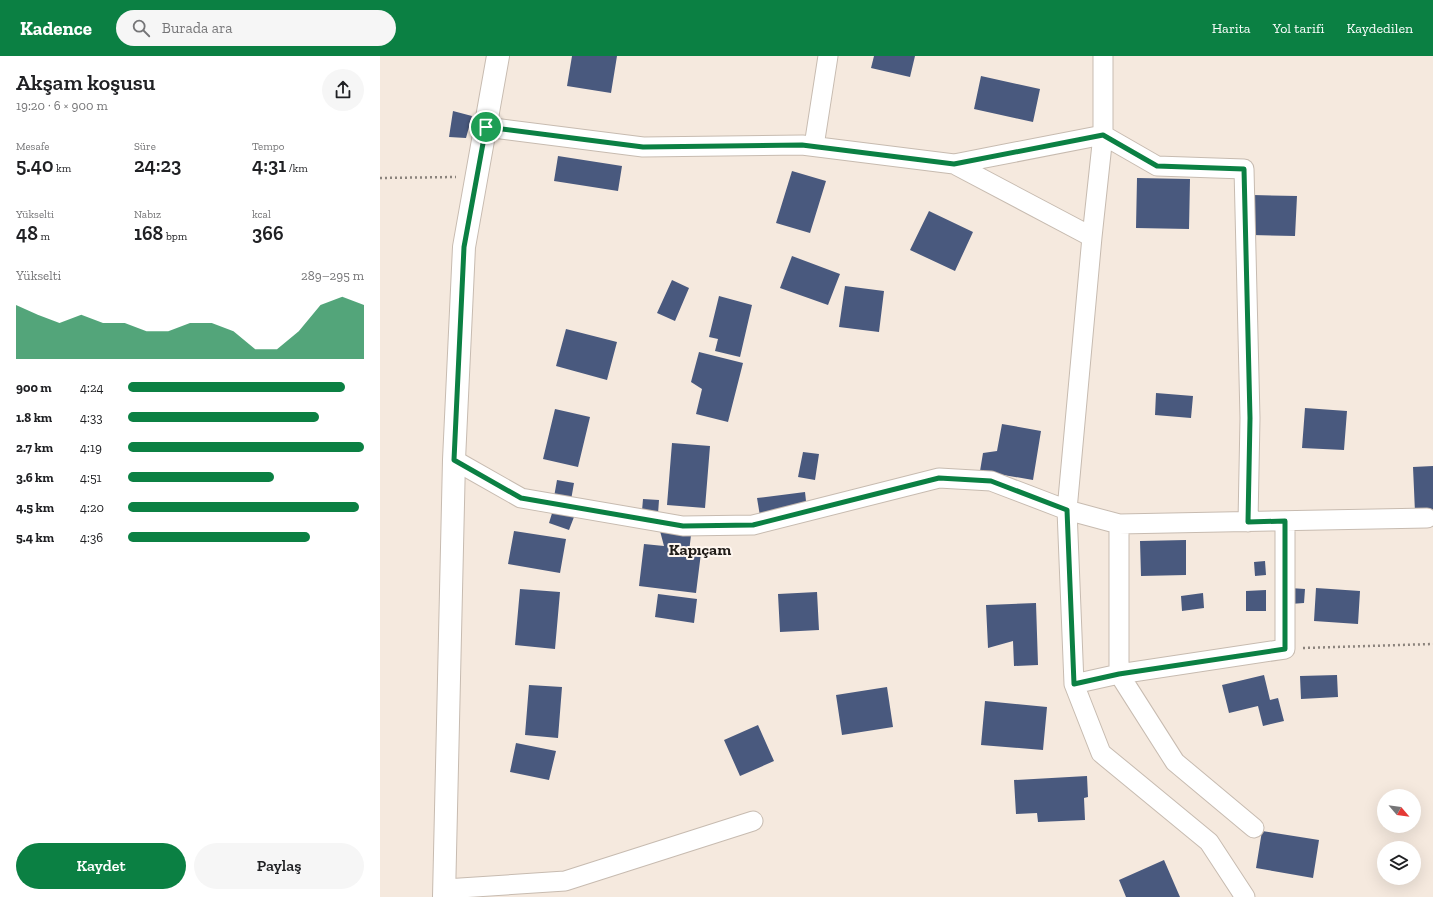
<!DOCTYPE html>
<html lang="tr">
<meta charset="utf-8">
<style>
body{margin:0;font-family:"Zilla Slab",serif;background:#f6f6f6;color:#202124;height:100vh;display:flex;flex-direction:column;font-size:15px;white-space:nowrap}
*{box-sizing:border-box;margin:0}
p{font-size:13px;color:#757577}
.icon{flex:none;width:22px;height:22px;fill:none;stroke:currentColor;stroke-width:2;stroke-linecap:round;stroke-linejoin:round}
.map{position:relative;flex:1;overflow:hidden}
.details{display:flex;flex-direction:column;background:#fff;width:380px}
.details>*{flex:none}
.needle{width:26px;rotate:119deg}
.fabs{position:absolute;left:997px;top:733px;display:grid;gap:8px}
.fabs a{display:grid;place-items:center;width:44px;height:44px;border-radius:50%;background:#fff;box-shadow:0 4px 16px #0002;font-size:20px}
.pin{position:absolute;display:grid;place-items:center;width:34px;height:34px;color:#fff;margin:-17px;border:2px solid #fff;border-radius:50%;box-shadow:0 1px 4px #0007}
.round{display:grid;place-items:center;flex:none;width:42px;height:42px;border-radius:21px;background:#f6f6f6}
.summary{display:flex;align-items:center;justify-content:space-between;height:68px;padding:0 16px}
h1{font-size:22px;font-weight:600;line-height:30px}
.stats{display:grid;grid-template-columns:repeat(3,1fr);gap:6px;height:68px;padding:4px 16px}
.stats div{display:grid;align-content:center}
.stats b{font-size:20px;font-weight:600}
.stats small{font-size:11px;font-weight:400}
.stats p{font-size:11px}
.chart{height:112px;padding:8px 16px}
.chart p{display:flex;justify-content:space-between}
.chart svg{width:100%;height:72px;margin-top:4px;fill:#0b8043;opacity:.7}
.primary-button{display:flex;gap:8px;margin-top:auto;padding:8px 16px}
.primary-button a{flex:1;height:46px;border-radius:24px;background:#0b8043;color:#fff;font-size:16px;font-weight:600;line-height:46px;text-align:center}
.primary-button a+a{background:#f6f6f6;color:#202124}
ul{padding:0 16px;list-style:none;font-size:13px}
li{display:grid;grid-template-columns:64px 48px 1fr;align-items:center;height:30px}
li i{height:10px;border-radius:5px;background:#0b8043}
header{display:flex;align-items:center;gap:24px;box-sizing:border-box;height:56px;padding:0 20px;background:#0b8043;color:#fff}
header strong{font-size:19px}
nav{display:flex;gap:22px;margin-inline-start:auto;font-size:14px}
.search{width:280px;height:36px;background:#f6f6f6;display:flex;align-items:center;gap:10px;box-sizing:border-box;padding:0 14px;border-radius:22px;color:#757577;font-size:15px}
main{display:flex;flex:1;min-height:0}
.map>svg:first-child{display:block}
.building{fill:#49597e}
.lines{fill:none;stroke-linecap:round;stroke-linejoin:round}
.minor-casing{stroke:#c7bbb0;stroke-width:21}
.tertiary-casing{stroke:#c7bbb0;stroke-width:24}
.path{stroke:#8b837c;stroke-width:2.5;stroke-dasharray:2 3;stroke-linecap:butt}
.minor{stroke:#fff;stroke-width:19}
.tertiary{stroke:#fff;stroke-width:22}
.route-casing{stroke:#fff;stroke-width:8}
.route{stroke:#0b8043;stroke-width:5}
.labels{text-anchor:middle;stroke-width:4;stroke-linejoin:round;paint-order:stroke}
.quarter-label{font-size:16px;font-weight:bold;fill:#211d19;stroke:#fff7f0}
</style>
<header>
<strong>Kadence</strong>
<div class="search"><svg class="icon" aria-label="search" viewBox="0 0 24 24"><circle cx="10" cy="10" r="6"/><path d="M15 15l6 6"/></svg>Burada ara</div>
<nav><a>Harita</a><a>Yol tarifi</a><a>Kaydedilen</a></nav>
</header>
<main>
<section class="details">
<div class="summary"><div><h1>Akşam koşusu</h1><p>19:20 · 6 × 900 m</p></div><a class="round"><svg class="icon" aria-label="share" viewBox="0 0 24 24"><path d="M12 15V3M7 8l5-5 5 5M5 13v7h14v-7"/></svg></a></div>
<div class="stats">
<div><p>Mesafe</p><b>5.40<small> km</small></b></div>
<div><p>Süre</p><b>24:23</b></div>
<div><p>Tempo</p><b>4:31<small> /km</small></b></div>
</div>
<div class="stats">
<div><p>Yükselti</p><b>48<small> m</small></b></div>
<div><p>Nabız</p><b>168<small> bpm</small></b></div>
<div><p>kcal</p><b>366</b></div>
</div>
<div class="chart"><p><span>Yükselti</span>289–295 m</p>
<svg viewBox="0 0 160 44" preserveAspectRatio="none"><path d="M0 44V11L10 17L20 22L30 17L40 22L50 22L60 27L70 27L80 22L90 22L100 27L110 38L120 38L130 27L140 11L150 6L160 11V44z"/></svg>
</div>
<ul>
<li><b>900 m</b>4:24<i style="width:92%"></i></li>
<li><b>1.8 km</b>4:33<i style="width:81%"></i></li>
<li><b>2.7 km</b>4:19<i style="width:100%"></i></li>
<li><b>3.6 km</b>4:51<i style="width:62%"></i></li>
<li><b>4.5 km</b>4:20<i style="width:98%"></i></li>
<li><b>5.4 km</b>4:36<i style="width:77%"></i></li>
</ul>
<div class="primary-button"><a>Kaydet</a><a>Paylaş</a></div>
</section>
<div class="map">
<svg width="1053" height="841" viewBox="0 0 1053 841">
<rect width="100%" height="100%" fill="#f5e9de"/>
<path class="building" d="M 192,0 L 237,0 L 231,37 L 187,30 Z
M 494,0 L 535,0 L 530,21 L 491,12 Z
M 601,20 L 660,33 L 653,66 L 594,53 Z
M 73,55 L 92,60 L 86,82 L 69,81 Z
M 178,100 L 242,110 L 238,135 L 174,125 Z
M 412,115 L 446,125 L 430,177 L 396,167 Z
M 757,122 L 810,123 L 809,173 L 756,172 Z
M 873,139 L 917,140 L 915,180 L 872,179 Z
M 549,155 L 593,176 L 575,215 L 530,194 Z
M 412,200 L 460,218 L 448,249 L 400,232 Z
M 292,224 L 309,232 L 295,265 L 277,257 Z
M 465,230 L 504,235 L 499,276 L 459,271 Z
M 339,240 L 372,249 L 360,301 L 335,295 L 338,283 L 329,281 Z
M 186,273 L 237,286 L 227,324 L 176,310 Z
M 319,296 L 363,307 L 348,366 L 316,358 L 322,333 L 311,326 Z
M 776,337 L 813,340 L 811,362 L 775,359 Z
M 925,352 L 967,355 L 964,394 L 922,392 Z
M 175,353 L 210,361 L 198,411 L 163,403 Z
M 622,368 L 661,375 L 653,424 L 600,415 L 603,397 L 617,395 Z
M 292,387 L 330,390 L 325,452 L 287,449 Z
M 423,396 L 439,398 L 435,424 L 418,421 Z
M 1053,410 L 1053,456 L 1035,456 L 1033,411 Z
M 177,424 L 194,427 L 191,444 L 174,441 Z
M 425,436 L 427,454 L 380,460 L 377,442 Z
M 263,443 L 279,444 L 278,458 L 262,455 Z
M 173,454 L 194,461 L 189,474 L 169,467 Z
M 134,475 L 186,483 L 180,517 L 128,508 Z
M 280,475 L 311,479 L 309,496 L 321,497 L 316,537 L 259,530 L 264,488 L 284,490 Z
M 806,484 L 806,519 L 761,520 L 760,485 Z
M 885,505 L 886,519 L 875,520 L 874,506 Z
M 910,532 L 925,533 L 924,547 L 910,548 Z
M 936,532 L 980,535 L 978,568 L 934,565 Z
M 140,533 L 180,536 L 175,593 L 135,589 Z
M 886,534 L 886,555 L 866,555 L 866,535 Z
M 437,536 L 439,574 L 400,576 L 398,538 Z
M 823,537 L 824,552 L 802,555 L 801,540 Z
M 278,538 L 317,543 L 314,567 L 275,561 Z
M 656,547 L 658,609 L 634,610 L 633,585 L 608,592 L 606,549 Z
M 884,619 L 890,644 L 898,642 L 904,665 L 883,670 L 878,650 L 849,657 L 842,629 Z
M 957,619 L 958,641 L 921,643 L 920,620 Z
M 149,629 L 182,631 L 178,682 L 145,679 Z
M 507,631 L 513,671 L 462,679 L 456,639 Z
M 605,645 L 667,651 L 663,694 L 601,689 Z
M 378,669 L 394,705 L 360,720 L 344,684 Z
M 136,687 L 176,695 L 169,724 L 130,716 Z
M 707,720 L 708,741 L 704,742 L 705,764 L 658,766 L 657,757 L 636,758 L 634,724 Z
M 882,775 L 939,784 L 933,822 L 876,812 Z
M 784,804 L 800,841 L 746,841 L 739,824 Z"/>
<g class="lines">
<g class="minor-casing">
<path id="minor" d="M 723,0 L 723,79 L 712,181 L 687,454 L 694,628 L 721,697 L 829,786 L 865,841
M 106,71 L 263,91 L 422,89 L 574,108 L 723,79 L 777,110 L 864,113 L 870,362 L 868,466
M 434,90 L 448,0
M 574,108 L 712,181
M 74,404 L 141,442 L 303,470 L 373,469 L 559,422 L 611,425 L 687,454 L 739,468 L 1047,462
M 739,468 L 739,618 L 795,706 L 874,772
M 694,628 L 739,618 L 905,593 L 905,465
M 65,833 L 185,825 L 373,765"/>
</g>
<g class="tertiary-casing">
<path id="tertiary" d="M 64,841 L 74,404 L 84,191 L 118,0"/>
</g>
<path class="path" d="M 0,122 L 76,121
M 923,592 L 1053,588"/>
<use href="#minor" class="minor"/>
<use href="#tertiary" class="tertiary"/>
</g>
<g class="lines">
<g class="route-casing">
<path id="route" d="M 106,71 L 263,91 L 422,89 L 574,108 L 723,79 L 777,110 L 864,113 L 870,362 L 868,466 L 905,465 L 905,593 L 739,618 L 694,628 L 687,454 L 611,425 L 559,422 L 373,469 L 303,470 L 141,442 L 74,404 L 84,191 Z"/>
</g>
<use href="#route" class="route"/>
</g>
<g class="labels">
<g class="quarter-label">
<text x="320" y="499">Kapıçam</text>
</g>
</g>
</svg>
<div class="fabs">
<a><svg class="needle" viewBox="-14 -14 28 28"><path d="M0-13l5 13h-10z" fill="#e53935"/><path d="M0 13l5-13h-10z" fill="#757577"/></svg></a>
<a><svg class="icon" aria-label="layers" viewBox="0 0 24 24"><path d="M12 4l9 5-9 5-9-5zM3 14l9 5 9-5"/></svg></a>
</div>
<div class="pin" style="left:106px;top:71px;background:#1e9e55"><svg class="icon" aria-label="arrive" viewBox="0 0 24 24"><path d="M6 21V4h12l-3 4 3 4H6"/></svg></div>
</div>
</main>
